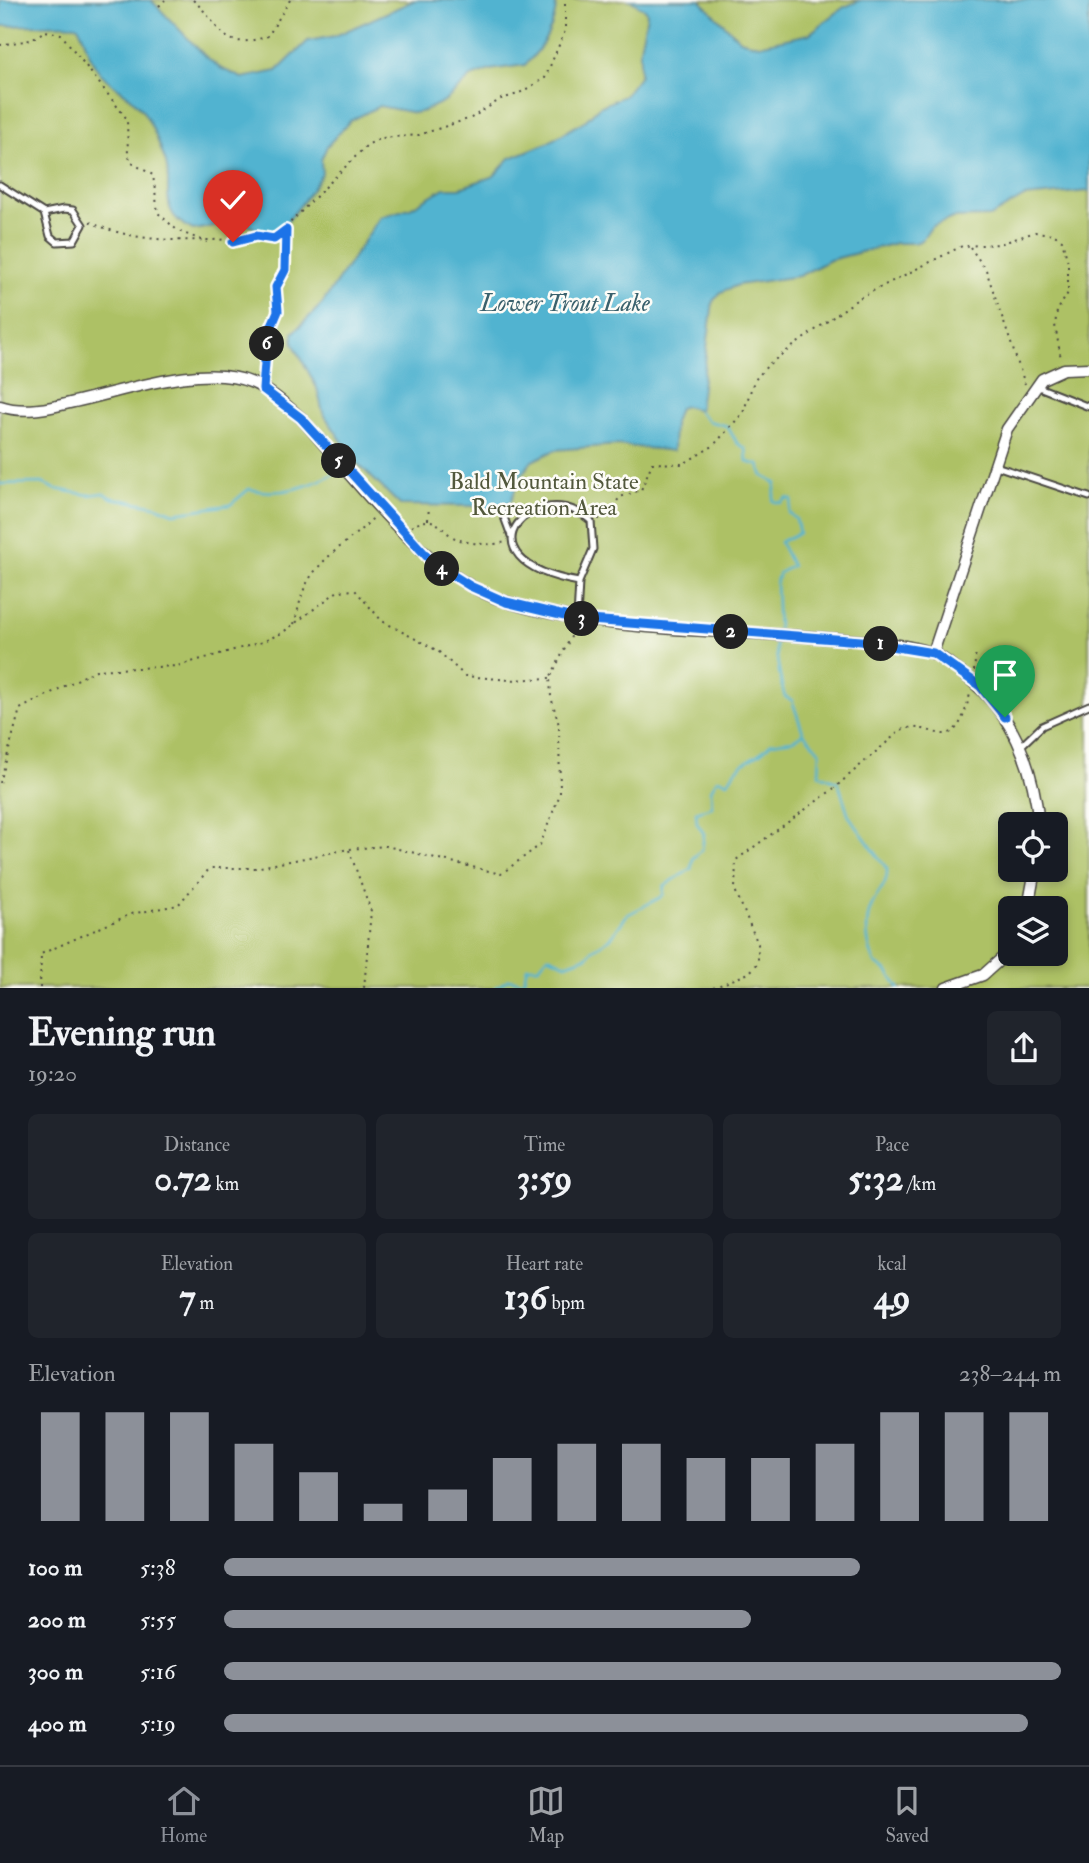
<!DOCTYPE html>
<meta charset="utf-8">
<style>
body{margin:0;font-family:"IM FELL Double Pica",serif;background:#20242c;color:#f1f3f6;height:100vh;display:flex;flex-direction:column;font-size:26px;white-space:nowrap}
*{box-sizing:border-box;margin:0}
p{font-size:23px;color:#9ea1a6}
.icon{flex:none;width:38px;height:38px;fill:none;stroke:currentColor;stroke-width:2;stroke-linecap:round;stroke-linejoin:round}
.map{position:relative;height:988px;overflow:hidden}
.drawer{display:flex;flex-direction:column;background:#171b24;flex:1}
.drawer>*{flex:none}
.tools{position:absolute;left:998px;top:812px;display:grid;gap:14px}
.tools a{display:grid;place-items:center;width:70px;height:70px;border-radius:10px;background:#171b24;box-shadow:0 4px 10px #0003;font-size:35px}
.pin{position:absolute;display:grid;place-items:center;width:60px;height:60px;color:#fff;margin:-72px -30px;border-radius:50% 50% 50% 0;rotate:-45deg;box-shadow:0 0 7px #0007}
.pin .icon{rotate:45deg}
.km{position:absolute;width:35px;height:35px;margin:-18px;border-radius:50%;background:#222;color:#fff;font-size:19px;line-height:35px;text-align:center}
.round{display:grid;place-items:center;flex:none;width:74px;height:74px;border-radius:10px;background:#20242c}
.headline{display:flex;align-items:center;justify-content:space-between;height:119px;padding:0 28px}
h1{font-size:38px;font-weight:700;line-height:52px}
.figures{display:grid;grid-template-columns:repeat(3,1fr);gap:10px;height:119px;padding:7px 28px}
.figures div{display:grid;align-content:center;border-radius:10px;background:#20242c;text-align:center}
.figures b{font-size:35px;font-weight:700}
.figures small{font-size:19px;font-weight:400}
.figures p{font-size:19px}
.chart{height:196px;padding:14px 28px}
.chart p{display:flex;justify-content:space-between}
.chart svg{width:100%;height:126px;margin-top:7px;stroke:#8c9099;stroke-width:6}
ul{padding:0 28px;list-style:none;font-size:23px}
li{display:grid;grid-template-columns:112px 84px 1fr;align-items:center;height:52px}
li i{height:18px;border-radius:9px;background:#8c9099}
.dock{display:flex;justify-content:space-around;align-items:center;height:98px;border-top:2px solid #363941;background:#171b24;font-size:19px;color:#9ea1a6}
.dock a{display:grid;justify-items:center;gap:4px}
.dock .current{color:#8c9099}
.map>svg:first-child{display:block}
.green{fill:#adc165;stroke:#6c7648;stroke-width:2;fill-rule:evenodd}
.water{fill:#51b3d0;stroke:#3e6f7e;stroke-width:2}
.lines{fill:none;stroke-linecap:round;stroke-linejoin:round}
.stream{stroke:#51b3d0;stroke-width:2.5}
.lane-casing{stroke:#494642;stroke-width:9}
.street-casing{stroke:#494642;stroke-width:13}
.path{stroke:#494642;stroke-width:2;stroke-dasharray:2 5;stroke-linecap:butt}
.lane{stroke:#fff;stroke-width:5}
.street{stroke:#fff;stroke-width:10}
.route-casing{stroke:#fff;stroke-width:14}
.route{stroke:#1a73e8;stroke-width:9}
.labels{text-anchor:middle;stroke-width:5;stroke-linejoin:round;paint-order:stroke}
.park-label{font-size:23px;fill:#52583c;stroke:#fdfcf7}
.water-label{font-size:24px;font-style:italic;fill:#3a616d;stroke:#fdfcf7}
</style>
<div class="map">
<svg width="1089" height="988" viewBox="0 0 1089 988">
<rect width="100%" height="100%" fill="#fdfcf7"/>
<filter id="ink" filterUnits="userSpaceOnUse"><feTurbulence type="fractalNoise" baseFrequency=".0143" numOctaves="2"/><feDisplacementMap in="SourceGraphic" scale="14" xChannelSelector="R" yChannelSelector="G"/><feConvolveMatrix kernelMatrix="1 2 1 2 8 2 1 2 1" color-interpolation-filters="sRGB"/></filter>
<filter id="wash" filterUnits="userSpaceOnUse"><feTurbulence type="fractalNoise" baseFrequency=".00686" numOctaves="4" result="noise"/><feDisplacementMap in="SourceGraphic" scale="28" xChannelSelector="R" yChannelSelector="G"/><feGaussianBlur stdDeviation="1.57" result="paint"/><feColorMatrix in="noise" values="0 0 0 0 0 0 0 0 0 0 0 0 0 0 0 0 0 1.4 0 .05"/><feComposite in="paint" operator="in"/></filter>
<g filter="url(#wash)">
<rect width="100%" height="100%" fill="#f2dec1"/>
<path class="green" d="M 0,0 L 1089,0 L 1089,988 L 0,988 ZM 1010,824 L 1055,824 L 1055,870 L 1010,870 ZM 1010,908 L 1055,908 L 1055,954 L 1010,954 Z"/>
<path class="water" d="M 0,0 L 151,0 L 204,55 L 220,68 L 242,78 L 277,71 L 308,41 L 335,36 L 415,0 L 556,0 C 557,24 542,49 525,65 L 490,70 L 471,77 L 445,101 L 424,111 L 415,113 L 379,106 L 350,121 L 327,146 L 321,160 L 322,174 L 303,202 L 282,228 L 270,236 C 260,234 254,226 245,224 C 227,220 210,228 193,230 C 154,212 175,186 165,160 C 158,141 149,115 135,102 C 124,90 107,83 98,70 C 88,57 86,40 78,26 C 73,22 14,27 0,26 Z
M 630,0 L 700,0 L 740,40 L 759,45 L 809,34 L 844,7 L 861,0 L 1089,0 L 1089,191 L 1024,197 L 990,217 L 953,218 L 932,226 L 922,240 L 915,243 L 896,243 L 830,260 L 799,276 L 738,285 L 721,292 L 713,301 L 699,410 L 685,406 L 679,408 L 674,423 L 673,451 L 617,445 L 555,450 L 532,461 L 520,477 L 511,501 L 494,511 L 472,506 L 400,505 L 356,462 L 323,413 L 317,388 L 293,343 L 293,333 L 322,304 L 380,217 L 410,208 L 444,188 L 460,188 L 494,176 L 510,158 L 547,143 L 586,120 L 599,107 L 624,96 L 640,75 L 640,48 L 647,15 L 646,10 Z"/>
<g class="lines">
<path class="stream" d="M 698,411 L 708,421 L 727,426 L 737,443 L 746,449 L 747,462 L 759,465 L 763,476 L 776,483 L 773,501 L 781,503 L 787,498 L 792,500 L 789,513 L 796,519 L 799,533 L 780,542 L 792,566 L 779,573 L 776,582 L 778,630
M 346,467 L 356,462
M 0,484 L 42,483 L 55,489 L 89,495 L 103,493 L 112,498 L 156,506 L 174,513 L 230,505 L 249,489 C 281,497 312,486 341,470
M 776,637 C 774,647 781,685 785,697 L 792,700 L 803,732 L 820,752 L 819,774 L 838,782 L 849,816 L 887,869 C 888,882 881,889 875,899 C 863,918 866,943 875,963 L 887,971 L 899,988
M 495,988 L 509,979 L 523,982 L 527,967 L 539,967 L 548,956 L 566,964 L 588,956 L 593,949 L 610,939 L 627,915 L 663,896 L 664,886 L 691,869 L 693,858 L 702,850 L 704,834 L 697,823 L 696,812 L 712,807 L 711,790 L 717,779 L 728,782 C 743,755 754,763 771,743 L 793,740 L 804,733"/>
</g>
</g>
<g filter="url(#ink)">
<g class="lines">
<g class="lane-casing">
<path id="lane" d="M 0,185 L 44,213 L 50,236 L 57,242 L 74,241 L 83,225 L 73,210 L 64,209 L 44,213
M 1036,386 L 1089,407
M 996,466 L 1089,497
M 501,509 L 511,536
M 577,618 L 579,582 L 593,549 L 591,521 C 538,473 450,559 579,582
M 1020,747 L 1042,726 L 1089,705"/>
</g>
<g class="street-casing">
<path id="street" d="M 0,406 C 24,414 50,408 74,402 C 125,391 204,362 253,383 C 271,391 286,405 301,418 C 355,479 427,578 507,602 C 600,631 715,630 812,637 C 846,640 900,641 932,653 C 941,656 951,665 959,671 C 1010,707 1033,763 1039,824
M 933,653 L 1007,429 L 1042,379 L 1064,369 L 1089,368
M 1028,908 L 1035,870
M 946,988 L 983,975 L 1010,951"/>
</g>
<path class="path" d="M 193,0 C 223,26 218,53 268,36 L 290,0
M 159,6 L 165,0
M 0,45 L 30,40 L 45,31 L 61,34 L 127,119 L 128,155 L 132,163 L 153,175 L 158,213 L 178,231 L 207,242
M 90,222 C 150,250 213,237 274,239 L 367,145 L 381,138 L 419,135 L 471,118 L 501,99 L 518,94 L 545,78 L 565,31 L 565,0
M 970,247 L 986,270 L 1025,384
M 264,378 L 267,337 L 278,311 L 277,287 L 285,270 L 286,230
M 598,519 L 605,518 L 620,497 L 641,490 L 652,463 L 683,464 L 713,446 L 743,413 L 754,381 L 769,364 L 859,298 L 962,246 L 1000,244 L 1035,232 L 1053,234 L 1062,240 L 1068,263 L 1068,293 L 1057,311 L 1055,325 L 1061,359
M 428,520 L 429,506
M 411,527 C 440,510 438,533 460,540 C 472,544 493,546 505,542
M 294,624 C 298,612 300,598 305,587 C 319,557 353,540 374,517
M 974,671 L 976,652
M 0,783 L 20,709 L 96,670 L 177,666 L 262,642 L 282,633 L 338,591 L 355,590 L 382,621 L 438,651 L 465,676 L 510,680 L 550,678
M 349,850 L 371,911 L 364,988
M 40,988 L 41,954 L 131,914 L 178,905 L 210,868 L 255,868 L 349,849 L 386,846 L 501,874 L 540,845 L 560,794 L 559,725 L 551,697 L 550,678 L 576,627
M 713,988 L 749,973 L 758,963 L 758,944 L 735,890 L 736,860 L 832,790 L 901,730 C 933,717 953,765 970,694"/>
<use href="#lane" class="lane"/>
<use href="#street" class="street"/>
</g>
</g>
<g class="lines" filter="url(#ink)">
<g class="route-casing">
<path id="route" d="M 233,242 L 256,236 L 274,239 L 286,230 L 285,270 L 276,287 L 278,311 L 267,337 L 263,389 L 301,418 L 432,562 L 470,586 L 506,602 L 577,619 L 861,641 L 933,653 L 980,686 L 1005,717"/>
</g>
<use href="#route" class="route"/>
</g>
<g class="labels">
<g class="park-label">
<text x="544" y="489">Bald Mountain State<tspan x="544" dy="26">Recreation Area</tspan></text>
</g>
<g class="water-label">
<text x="565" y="311">Lower Trout Lake</text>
</g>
</g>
</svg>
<div class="tools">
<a><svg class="icon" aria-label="locate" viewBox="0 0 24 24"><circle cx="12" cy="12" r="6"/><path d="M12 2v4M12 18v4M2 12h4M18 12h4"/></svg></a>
<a><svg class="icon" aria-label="layers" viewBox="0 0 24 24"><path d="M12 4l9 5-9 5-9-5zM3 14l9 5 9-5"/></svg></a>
</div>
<div class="pin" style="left:1005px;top:717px;background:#1e9e55"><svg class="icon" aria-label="arrive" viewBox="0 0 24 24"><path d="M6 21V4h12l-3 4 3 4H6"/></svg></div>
<div class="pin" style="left:233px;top:242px;background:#d93025"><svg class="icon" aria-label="check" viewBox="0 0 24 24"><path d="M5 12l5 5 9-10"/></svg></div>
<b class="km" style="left:881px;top:644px">1</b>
<b class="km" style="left:731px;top:632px">2</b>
<b class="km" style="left:582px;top:619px">3</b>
<b class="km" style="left:442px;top:569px">4</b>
<b class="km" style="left:339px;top:461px">5</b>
<b class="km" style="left:267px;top:344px">6</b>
</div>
<section class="drawer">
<div class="headline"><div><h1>Evening run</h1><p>19:20</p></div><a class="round"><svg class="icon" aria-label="share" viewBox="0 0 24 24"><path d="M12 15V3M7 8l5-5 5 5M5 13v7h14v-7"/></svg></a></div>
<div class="figures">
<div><p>Distance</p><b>0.72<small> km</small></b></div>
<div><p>Time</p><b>3:59</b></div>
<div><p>Pace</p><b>5:32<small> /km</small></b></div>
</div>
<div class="figures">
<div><p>Elevation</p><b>7<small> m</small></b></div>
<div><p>Heart rate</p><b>136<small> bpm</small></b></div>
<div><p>kcal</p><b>49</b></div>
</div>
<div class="chart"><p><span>Elevation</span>238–244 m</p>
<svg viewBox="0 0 160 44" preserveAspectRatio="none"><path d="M5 44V6M15 44V6M25 44V6M35 44V17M45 44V27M55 44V38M65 44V33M75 44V22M85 44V17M95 44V17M105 44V22M115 44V22M125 44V17M135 44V6M145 44V6M155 44V6"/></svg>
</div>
<ul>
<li><b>100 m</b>5:38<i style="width:76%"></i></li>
<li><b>200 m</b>5:55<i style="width:63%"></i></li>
<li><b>300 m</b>5:16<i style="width:100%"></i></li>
<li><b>400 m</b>5:19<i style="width:96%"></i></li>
</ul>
</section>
<nav class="dock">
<a class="current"><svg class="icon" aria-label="home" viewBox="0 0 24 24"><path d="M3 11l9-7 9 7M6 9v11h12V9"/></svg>Home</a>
<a><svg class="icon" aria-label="map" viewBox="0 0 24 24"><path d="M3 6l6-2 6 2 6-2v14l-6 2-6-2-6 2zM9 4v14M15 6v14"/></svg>Map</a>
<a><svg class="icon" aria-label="saved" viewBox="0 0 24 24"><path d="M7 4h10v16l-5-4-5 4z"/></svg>Saved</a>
</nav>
